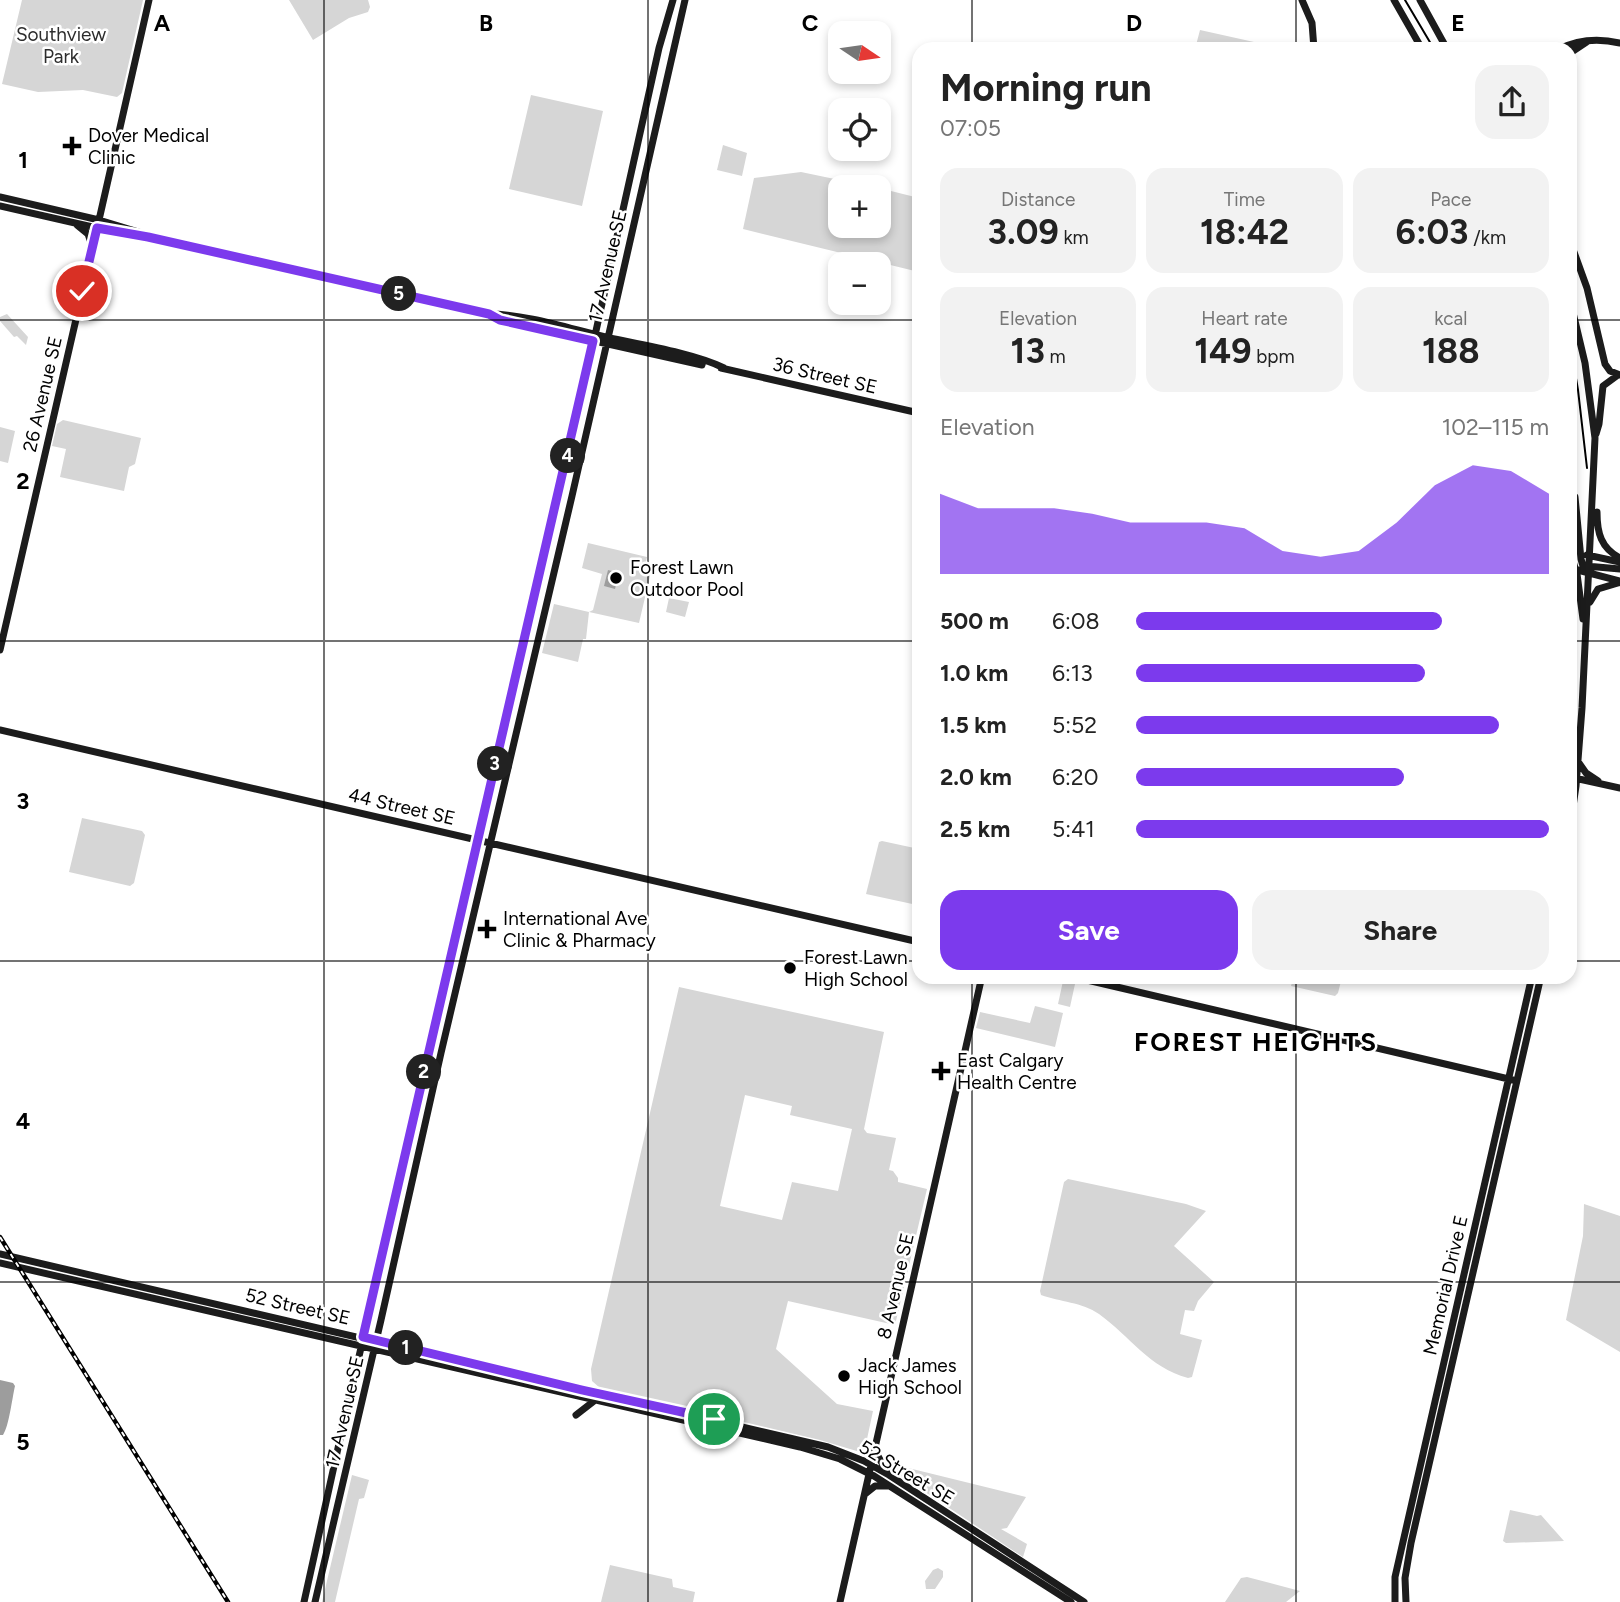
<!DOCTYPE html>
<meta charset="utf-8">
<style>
body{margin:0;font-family:Figtree,sans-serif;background:#f2f2f2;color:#222;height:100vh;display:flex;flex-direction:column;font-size:26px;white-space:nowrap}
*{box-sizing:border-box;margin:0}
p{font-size:23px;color:#767676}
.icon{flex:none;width:38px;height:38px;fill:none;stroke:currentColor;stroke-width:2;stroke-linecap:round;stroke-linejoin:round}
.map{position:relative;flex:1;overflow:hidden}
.sheet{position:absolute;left:912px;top:42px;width:665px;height:942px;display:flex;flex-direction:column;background:#fff;border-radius:21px;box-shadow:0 4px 10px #0003}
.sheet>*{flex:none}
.needle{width:46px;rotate:103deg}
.buttons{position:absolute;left:828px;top:21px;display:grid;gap:14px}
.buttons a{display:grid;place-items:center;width:63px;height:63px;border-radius:14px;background:#fff;box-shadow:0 4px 10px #0003;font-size:35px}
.pin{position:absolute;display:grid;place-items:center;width:60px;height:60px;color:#fff;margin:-30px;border:4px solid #fff;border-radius:50%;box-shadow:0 2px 7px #0007}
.km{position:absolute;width:35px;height:35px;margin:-18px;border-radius:50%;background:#222;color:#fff;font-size:19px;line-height:35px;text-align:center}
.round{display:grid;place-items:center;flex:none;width:74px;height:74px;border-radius:21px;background:#f2f2f2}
.summary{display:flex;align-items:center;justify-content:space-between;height:119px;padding:0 28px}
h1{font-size:38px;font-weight:700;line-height:52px}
.stats{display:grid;grid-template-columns:repeat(3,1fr);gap:10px;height:119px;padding:7px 28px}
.stats div{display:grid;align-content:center;border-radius:18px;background:#f2f2f2;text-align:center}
.stats b{font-size:35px;font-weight:700}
.stats small{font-size:19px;font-weight:400}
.stats p{font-size:19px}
.chart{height:196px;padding:14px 28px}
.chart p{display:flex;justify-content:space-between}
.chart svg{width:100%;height:126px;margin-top:7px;fill:#7c3aed;opacity:.7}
.primary-button{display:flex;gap:14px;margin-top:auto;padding:14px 28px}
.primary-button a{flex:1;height:80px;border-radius:21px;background:#7c3aed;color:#fff;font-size:28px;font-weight:700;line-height:80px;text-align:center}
.primary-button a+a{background:#f2f2f2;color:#222}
ul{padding:0 28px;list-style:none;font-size:23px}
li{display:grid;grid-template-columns:112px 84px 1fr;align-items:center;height:52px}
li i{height:18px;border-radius:9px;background:#7c3aed}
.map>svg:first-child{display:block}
.green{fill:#d6d6d6;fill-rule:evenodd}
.water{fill:#9d9d9d}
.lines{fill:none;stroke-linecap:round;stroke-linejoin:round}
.secondary{stroke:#1c1c1c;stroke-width:7}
.tram{stroke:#000;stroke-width:2}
.rail-casing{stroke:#000;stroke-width:4.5}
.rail{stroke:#fff;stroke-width:2;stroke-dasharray:5;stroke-linecap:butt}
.route-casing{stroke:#fff;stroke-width:14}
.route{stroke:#7c3aed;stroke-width:9}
.grid{fill:none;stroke:#000;stroke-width:2;stroke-opacity:0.55}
.poi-dot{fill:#000;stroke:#fff;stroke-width:2.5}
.labels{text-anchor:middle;stroke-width:5;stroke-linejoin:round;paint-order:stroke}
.park-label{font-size:19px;fill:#2d2d2d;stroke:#fff}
.poi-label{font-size:19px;fill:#000;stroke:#fff;text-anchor:start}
.street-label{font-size:19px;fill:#000;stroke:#fff}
.district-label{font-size:26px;font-weight:bold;letter-spacing:2px;fill:#000;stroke:#fff}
.grid-label{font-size:23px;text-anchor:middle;font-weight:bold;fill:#000;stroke:#fff;stroke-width:5;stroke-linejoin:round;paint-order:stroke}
</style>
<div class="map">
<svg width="1620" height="1602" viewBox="0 0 1620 1602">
<rect width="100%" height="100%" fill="#fff"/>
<path class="green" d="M 22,0 L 143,0 L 122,93 L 117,97 L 83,90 L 38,92 L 2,84 Z
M 289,0 L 368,0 L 370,7 L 368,12 L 349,18 L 313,40 Z
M 1200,30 L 1285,49 L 1195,49 Z
M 531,95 L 603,111 L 582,206 L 509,189 Z
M 723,145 L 747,153 L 742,176 L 717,170 Z
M 801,172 L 873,187 L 840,187 L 840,226 L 878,226 L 879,188 L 919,198 L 919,272 L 743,229 L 754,178 Z
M 7,314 L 28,337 L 26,345 L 17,336 L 14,337 L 0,321 L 0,317 Z
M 63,420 L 141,438 L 135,464 L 129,467 L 124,491 L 60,477 L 66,449 L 52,446 L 57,424 Z
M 0,427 L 15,431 L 8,463 L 0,461 Z
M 588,543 L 647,557 L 644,570 L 651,572 L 639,623 L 589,612 L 586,639 L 583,639 L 578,662 L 542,653 L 554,604 L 589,612 L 593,610 L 602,574 L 582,568 Z
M 669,598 L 689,602 L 685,617 L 666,612 Z
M 82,818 L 142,831 L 145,835 L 134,883 L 130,886 L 69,872 Z
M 882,841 L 919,849 L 917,905 L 866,894 L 879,842 Z
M 1294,976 L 1342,976 L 1342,977 L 1338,993 L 1335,996 L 1291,986 Z
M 1063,981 L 1075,984 L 1070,1007 L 1058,1004 Z
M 679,987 L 884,1032 L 864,1129 L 867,1133 L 896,1138 L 889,1170 L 893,1171 L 898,1178 L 898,1182 L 927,1189 L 895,1325 L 788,1301 L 776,1349 L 837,1404 L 873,1411 L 867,1439 L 860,1452 L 820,1440 L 600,1388 L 592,1381 L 591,1369 ZM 745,1095 L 792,1106 L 790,1115 L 852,1129 L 838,1191 L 792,1182 L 782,1220 L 720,1206 Z
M 1035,1006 L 1063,1013 L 1055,1047 L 976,1028 L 980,1012 L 1030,1023 Z
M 1068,1179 L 1186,1204 L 1206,1211 L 1174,1246 L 1214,1282 L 1198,1301 L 1194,1311 L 1185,1310 L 1180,1334 L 1202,1340 L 1192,1377 L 1188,1378 C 1148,1367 1131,1337 1099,1314 C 1082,1302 1060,1302 1041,1295 L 1040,1291 L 1064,1182 Z
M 1584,1204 L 1620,1216 L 1620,1352 L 1566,1320 L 1583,1236 Z
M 884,1462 L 1026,1497 L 1007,1528 L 1001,1529 L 1027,1544 L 1023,1557 L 892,1470 Z
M 352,1475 L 369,1480 L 364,1498 L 359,1499 L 335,1602 L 322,1602 Z
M 1510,1510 L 1537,1516 L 1541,1515 L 1564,1541 L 1506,1543 L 1503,1541 Z
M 610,1565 L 672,1579 L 673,1587 L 695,1592 L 693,1602 L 601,1602 Z
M 938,1568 L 943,1571 L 943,1577 L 935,1589 L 926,1589 L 925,1581 L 933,1570 Z
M 1247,1577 L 1300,1591 L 1286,1602 L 1225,1602 L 1241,1578 Z"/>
<path class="water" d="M 608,570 L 619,573 L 615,589 L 604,586 Z
M 0,1380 L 13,1383 L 15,1386 C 12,1399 9,1426 3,1435 L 0,1435 Z"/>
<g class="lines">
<path class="secondary" d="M 1302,0 L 1312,23 L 1314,49
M 1394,0 L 1422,49
M 1420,0 L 1447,49
M 1559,49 C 1579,39 1599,38 1620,43
M 1570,53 L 1588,41
M 0,197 L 99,220 L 142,233
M 0,206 L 97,228 L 148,237 L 489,314 C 526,314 574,330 610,338 C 643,345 696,354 724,368
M 99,220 L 149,0
M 77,225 L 88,234 L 92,246
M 1570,241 L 1587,288 L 1605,364 L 1610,371 L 1620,375
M 1570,300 L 1585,363 L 1595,438 L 1582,708 L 1576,786 L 1570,827
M 490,314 L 500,320 L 702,365
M 721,368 L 919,413
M 1596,434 L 1599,424 L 1603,386 L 1618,375
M 1570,436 L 1572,488 L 1570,528
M 1575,497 L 1581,559 L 1583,566 L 1589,573
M 1597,512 C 1597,533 1601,548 1620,558
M 1570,552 L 1577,574 L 1583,619
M 1587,555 L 1620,562
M 1586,566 L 1620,569
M 1570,568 L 1620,581
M 1590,602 L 1598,589 L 1618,583
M 0,650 L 97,228
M 0,730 L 919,942
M 1579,763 L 1586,773 L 1598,781
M 1570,777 L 1620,788
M 1070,976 L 1513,1080
M 0,1254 L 828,1447 L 864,1461 L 889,1475 L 1084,1602
M 0,1263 L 800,1447 L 840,1459 L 874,1476 L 1071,1602
M 576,1415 L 594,1401
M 874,1449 L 887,1472
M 865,1494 L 875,1486 L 888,1486
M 304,1602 L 344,1421 L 569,452 L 659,48 L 673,0
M 315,1602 L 381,1320 L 441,1053 L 572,496 L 685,0
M 840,1602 L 982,976
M 1395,1602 L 1395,1577 L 1532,976
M 1406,1602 L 1405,1578 L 1411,1543 L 1541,976"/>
<path class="tram" d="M 1405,0 L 1434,49
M 1570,343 L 1578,390 L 1587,468"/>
<g class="rail-casing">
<path id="rail" d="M 0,1237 L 228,1602"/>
</g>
<use href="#rail" class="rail"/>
</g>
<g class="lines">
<g class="route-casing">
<path id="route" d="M 82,291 L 97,228 L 148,237 L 489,314 L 500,320 L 593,341 L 363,1337 L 582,1390 L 714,1419"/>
</g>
<use href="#route" class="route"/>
</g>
<path class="grid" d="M 324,0 L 324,1602M 648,0 L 648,1602M 972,0 L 972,49M 1296,0 L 1296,49M 0,320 L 919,320M 1570,320 L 1620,320M 0,641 L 919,641M 1570,641 L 1620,641M 0,961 L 919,961M 1570,961 L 1620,961M 972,976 L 972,1602M 1296,976 L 1296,1602M 0,1282 L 1620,1282"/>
<g class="poi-dot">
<path d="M68.5 135.5h7v7h7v7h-7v7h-7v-7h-7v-7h7z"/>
<circle cx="616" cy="578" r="7"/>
<path d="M483.5 918.5h7v7h7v7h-7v7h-7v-7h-7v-7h7z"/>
<circle cx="790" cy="968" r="7"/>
<path d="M937.5 1060.5h7v7h7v7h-7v7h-7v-7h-7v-7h7z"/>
<circle cx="844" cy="1376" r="7"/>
</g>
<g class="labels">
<g class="park-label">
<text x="61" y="41">Southview<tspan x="61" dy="22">Park</tspan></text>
</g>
<g class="poi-label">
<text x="88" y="142">Dover Medical<tspan x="88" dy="22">Clinic</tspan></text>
<text x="630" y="574">Forest Lawn<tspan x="630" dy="22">Outdoor Pool</tspan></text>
<text x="503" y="925">International Ave<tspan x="503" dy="22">Clinic &amp; Pharmacy</tspan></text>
<text x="804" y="964">Forest Lawn<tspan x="804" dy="22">High School</tspan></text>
<text x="957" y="1067">East Calgary<tspan x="957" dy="22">Health Centre</tspan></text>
<text x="858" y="1372">Jack James<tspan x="858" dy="22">High School</tspan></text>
</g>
<g class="street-label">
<text transform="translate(607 266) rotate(-77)" y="7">17 Avenue SE</text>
<text transform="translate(825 375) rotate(13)" y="7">36 Street SE</text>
<text transform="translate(42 394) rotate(-77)" y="7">26 Avenue SE</text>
<text transform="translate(402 806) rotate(13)" y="7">44 Street SE</text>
<text transform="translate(1445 1285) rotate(-77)" y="7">Memorial Drive E</text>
<text transform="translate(895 1286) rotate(-77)" y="7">8 Avenue SE</text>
<text transform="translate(298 1306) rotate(13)" y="7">52 Street SE</text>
<text transform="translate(344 1412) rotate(-77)" y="7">17 Avenue SE</text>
<text transform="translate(907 1472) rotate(31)" y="7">52 Street SE</text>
</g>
<g class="district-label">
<text x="1256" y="1051">FOREST HEIGHTS</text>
</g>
</g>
<g class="grid-label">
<text x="162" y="31">A</text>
<text x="486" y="31">B</text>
<text x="810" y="31">C</text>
<text x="1134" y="31">D</text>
<text x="1458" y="31">E</text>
<text x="23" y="168">1</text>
<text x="23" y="489">2</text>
<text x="23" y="809">3</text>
<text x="23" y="1129">4</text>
<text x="23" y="1450">5</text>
</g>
</svg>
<div class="buttons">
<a><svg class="needle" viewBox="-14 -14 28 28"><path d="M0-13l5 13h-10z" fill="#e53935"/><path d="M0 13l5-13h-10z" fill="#767676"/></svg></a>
<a><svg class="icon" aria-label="locate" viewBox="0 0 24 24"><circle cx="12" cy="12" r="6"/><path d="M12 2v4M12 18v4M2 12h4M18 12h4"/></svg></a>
<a>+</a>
<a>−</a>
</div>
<div class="pin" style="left:714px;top:1419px;background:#1e9e55"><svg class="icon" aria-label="arrive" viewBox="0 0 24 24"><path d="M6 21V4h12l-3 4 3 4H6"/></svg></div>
<div class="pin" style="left:82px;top:291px;background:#d93025"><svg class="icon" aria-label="check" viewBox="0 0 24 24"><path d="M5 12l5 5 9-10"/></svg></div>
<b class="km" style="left:406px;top:1348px">1</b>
<b class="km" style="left:424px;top:1072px">2</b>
<b class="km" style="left:495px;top:764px">3</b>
<b class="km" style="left:568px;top:456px">4</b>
<b class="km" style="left:399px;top:294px">5</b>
<section class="sheet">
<div class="summary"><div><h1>Morning run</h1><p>07:05</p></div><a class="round"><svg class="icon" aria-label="share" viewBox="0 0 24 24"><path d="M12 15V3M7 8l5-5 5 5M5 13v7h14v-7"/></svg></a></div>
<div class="stats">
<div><p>Distance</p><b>3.09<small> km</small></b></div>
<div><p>Time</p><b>18:42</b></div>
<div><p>Pace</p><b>6:03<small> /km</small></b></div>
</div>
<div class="stats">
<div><p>Elevation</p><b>13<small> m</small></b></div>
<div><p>Heart rate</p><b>149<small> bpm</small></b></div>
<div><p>kcal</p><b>188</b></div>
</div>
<div class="chart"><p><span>Elevation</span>102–115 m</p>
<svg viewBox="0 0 160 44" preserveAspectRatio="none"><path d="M0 44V16L10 21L20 21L30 21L40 23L50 26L60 26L70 26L80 28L90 36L100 38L110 36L120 26L130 13L140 6L150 8L160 16V44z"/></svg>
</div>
<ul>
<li><b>500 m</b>6:08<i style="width:74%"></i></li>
<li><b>1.0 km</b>6:13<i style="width:70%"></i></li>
<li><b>1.5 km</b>5:52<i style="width:88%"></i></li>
<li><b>2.0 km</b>6:20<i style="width:65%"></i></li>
<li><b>2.5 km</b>5:41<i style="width:100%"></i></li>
</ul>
<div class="primary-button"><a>Save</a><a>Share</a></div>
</section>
</div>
